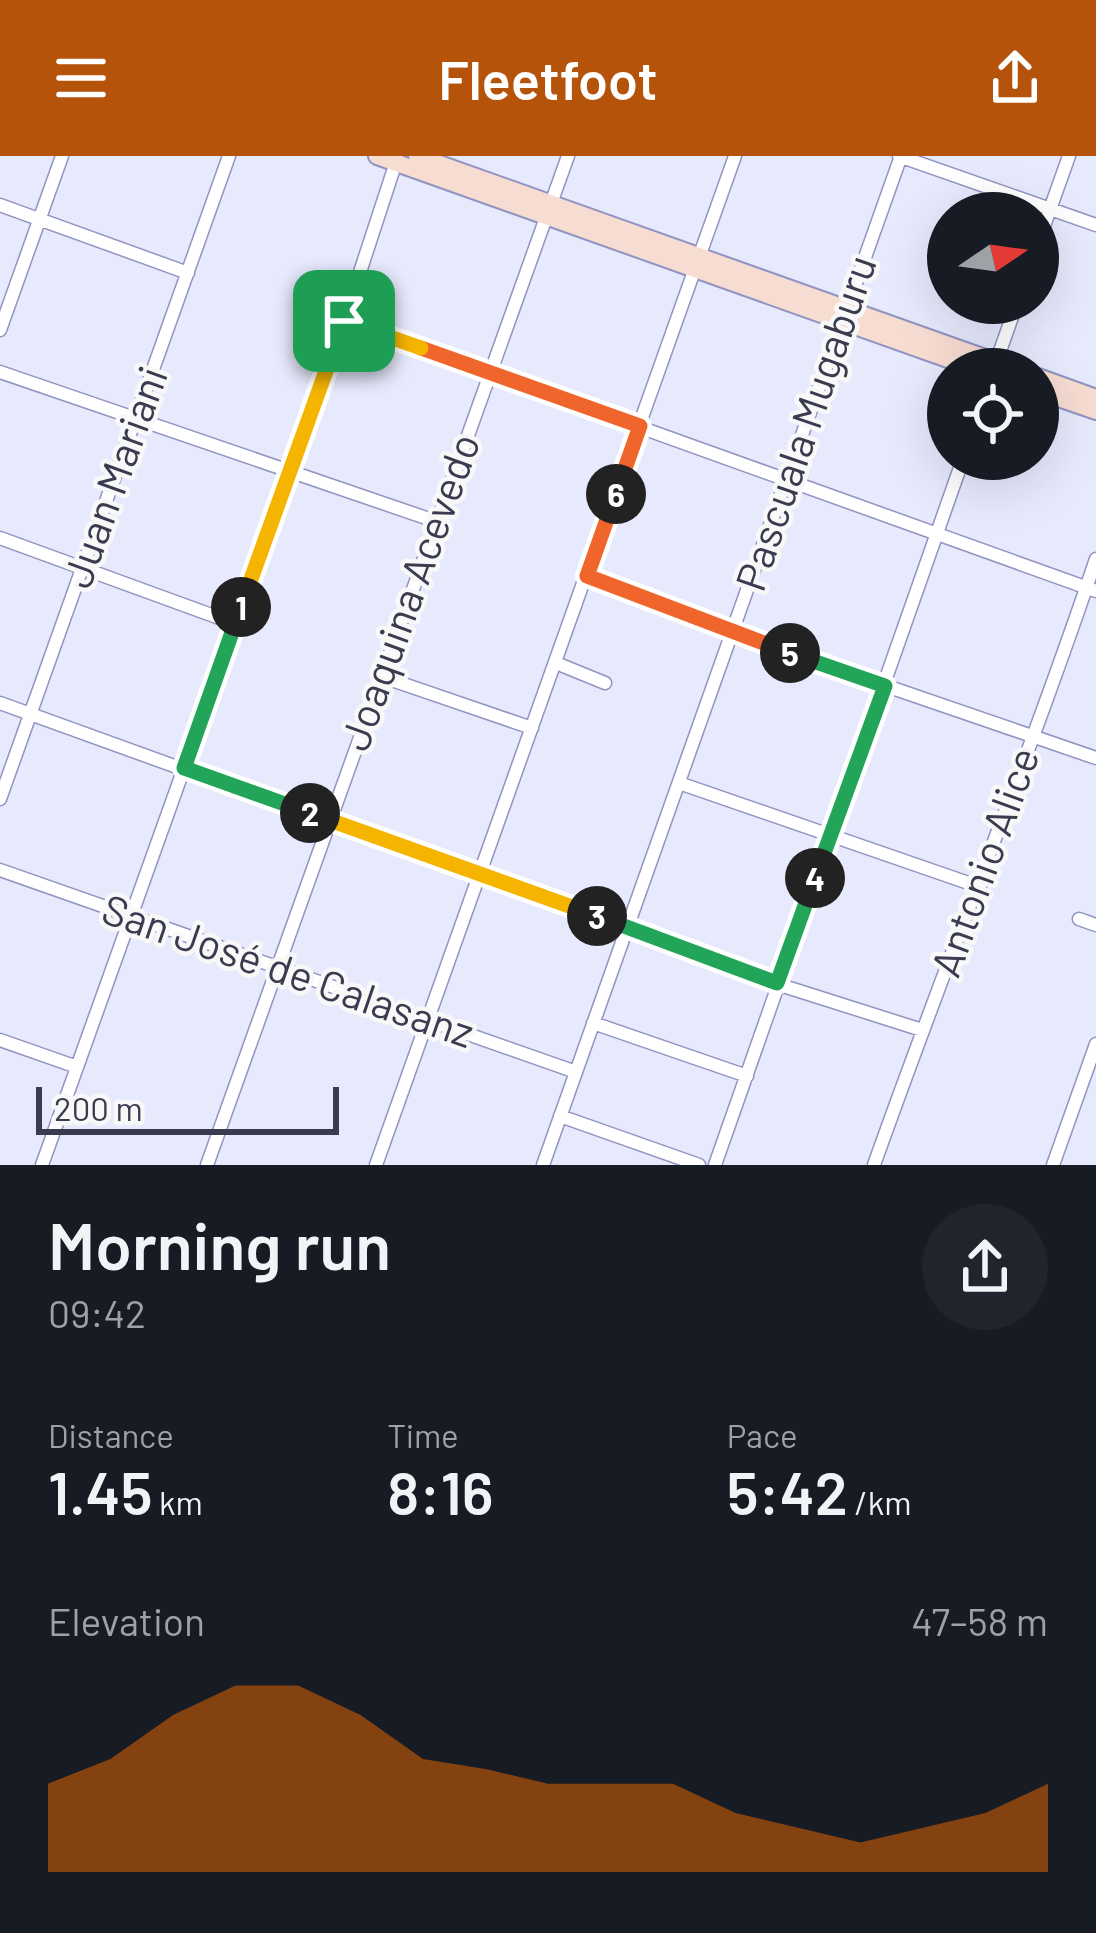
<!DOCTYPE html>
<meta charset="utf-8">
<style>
body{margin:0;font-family:Barlow,sans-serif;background:#20242c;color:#f1f3f6;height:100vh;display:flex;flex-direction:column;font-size:45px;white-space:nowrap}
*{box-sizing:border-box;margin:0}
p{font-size:39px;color:#9ea1a6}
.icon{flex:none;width:66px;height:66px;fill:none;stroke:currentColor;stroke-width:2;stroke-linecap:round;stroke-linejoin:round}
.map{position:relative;height:1009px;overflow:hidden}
.panel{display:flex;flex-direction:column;background:#171b24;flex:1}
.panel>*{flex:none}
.needle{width:78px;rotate:77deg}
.tools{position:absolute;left:927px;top:36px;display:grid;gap:24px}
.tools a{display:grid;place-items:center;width:132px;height:132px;border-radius:50%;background:#171b24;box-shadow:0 12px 48px #0002;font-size:60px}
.scale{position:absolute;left:36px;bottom:30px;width:303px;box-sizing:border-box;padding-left:12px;border:6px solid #3a3b4f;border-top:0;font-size:33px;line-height:42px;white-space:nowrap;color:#3a3b4f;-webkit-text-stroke:9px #f8f8f8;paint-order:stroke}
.pin{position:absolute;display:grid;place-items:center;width:102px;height:102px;color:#fff;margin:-51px;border-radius:24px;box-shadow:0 6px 18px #0006}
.km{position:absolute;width:60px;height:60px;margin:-30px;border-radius:50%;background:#222;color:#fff;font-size:33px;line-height:60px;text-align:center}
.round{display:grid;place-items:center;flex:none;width:126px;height:126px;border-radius:63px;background:#20242c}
.overview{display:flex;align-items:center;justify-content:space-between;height:204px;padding:0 48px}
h1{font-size:66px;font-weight:600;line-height:90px}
.metrics{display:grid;grid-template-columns:repeat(3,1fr);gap:18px;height:204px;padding:12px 48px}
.metrics div{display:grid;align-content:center}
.metrics b{font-size:60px;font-weight:600}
.metrics small{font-size:33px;font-weight:400}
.metrics p{font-size:33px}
.chart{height:336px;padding:24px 48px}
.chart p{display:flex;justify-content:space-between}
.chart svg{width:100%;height:216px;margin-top:12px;fill:#b45309;opacity:.7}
header{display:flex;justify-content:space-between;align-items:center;height:156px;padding:0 48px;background:#b45309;color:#fff;font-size:54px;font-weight:600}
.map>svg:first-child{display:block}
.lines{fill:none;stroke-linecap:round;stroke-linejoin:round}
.street-casing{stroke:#9193c2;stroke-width:15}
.secondary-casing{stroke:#9193c2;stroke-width:20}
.street{stroke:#fff;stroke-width:12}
.secondary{stroke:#f7dcd2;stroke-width:16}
.split-1-casing{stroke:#fff;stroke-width:24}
.split-2-casing{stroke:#fff;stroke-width:24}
.split-3-casing{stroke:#fff;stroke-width:24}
.split-4-casing{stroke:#fff;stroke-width:24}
.split-5-casing{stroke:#fff;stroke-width:24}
.split-6-casing{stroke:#fff;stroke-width:24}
.split-7-casing{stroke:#fff;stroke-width:24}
.split-8-casing{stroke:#fff;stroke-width:24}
.split-1{stroke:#f5b400;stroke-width:15}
.split-2{stroke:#22a559;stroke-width:15}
.split-3{stroke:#f5b400;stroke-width:15}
.split-4{stroke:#22a559;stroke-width:15}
.split-5{stroke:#22a559;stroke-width:15}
.split-6{stroke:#f0652b;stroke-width:15}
.split-7{stroke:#f0652b;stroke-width:15}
.split-8{stroke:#f5b400;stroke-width:15}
.labels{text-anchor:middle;stroke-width:9;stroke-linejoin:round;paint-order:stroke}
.street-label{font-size:42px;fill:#3a3b4f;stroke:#f8f8f8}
</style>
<header><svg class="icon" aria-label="menu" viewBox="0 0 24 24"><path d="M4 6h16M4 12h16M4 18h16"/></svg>Fleetfoot<svg class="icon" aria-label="share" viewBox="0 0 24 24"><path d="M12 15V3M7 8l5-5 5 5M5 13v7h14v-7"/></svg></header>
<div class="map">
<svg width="1096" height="1009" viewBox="0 0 1096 1009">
<rect width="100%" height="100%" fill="#e7e9fd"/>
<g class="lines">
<g class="street-casing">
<path id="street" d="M 899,0 L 1096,69
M 0,49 L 188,117
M 1038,87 L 1069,0
M 344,165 L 1096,435
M 0,174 L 62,0
M 994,212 L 1017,147
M 0,216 L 435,365
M 0,382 L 236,468
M 587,420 L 732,477 L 1096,602
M 556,507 L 605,527
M 380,520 L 532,572
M 0,547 L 777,828 L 922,874
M 679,627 L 980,731
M 0,643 L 229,0
M 0,714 L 576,916
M 1079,763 L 1096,769
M 593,867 L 747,920
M 0,884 L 77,911
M 560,960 L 699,1009
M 42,1009 L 344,165 L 397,3
M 207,1009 L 568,0
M 376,1009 L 735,0
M 543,1009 L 901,0
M 715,1009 L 963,303
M 874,1009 C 946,806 1027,607 1096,403
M 1053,1009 L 1096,888"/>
</g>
<g class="secondary-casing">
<path id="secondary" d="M 377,0 L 976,213
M 417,0 L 1016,213
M 1038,221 L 1096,242
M 1038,235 L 1096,255"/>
</g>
<use href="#street" class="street"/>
<use href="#secondary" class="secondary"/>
</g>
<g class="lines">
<g class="split-1-casing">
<path id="split-1" d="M 241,451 L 344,165"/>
</g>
<g class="split-2-casing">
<path id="split-2" d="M 241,451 L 184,612 L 310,657"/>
</g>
<g class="split-3-casing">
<path id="split-3" d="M 310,657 L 597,760"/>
</g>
<g class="split-4-casing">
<path id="split-4" d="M 597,760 L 777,827 L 815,722"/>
</g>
<g class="split-5-casing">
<path id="split-5" d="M 790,497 L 885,530 L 815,722"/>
</g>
<g class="split-6-casing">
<path id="split-6" d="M 616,338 L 587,420 L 790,497"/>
</g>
<g class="split-7-casing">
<path id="split-7" d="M 421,192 L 640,270 L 616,338"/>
</g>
<g class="split-8-casing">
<path id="split-8" d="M 344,165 L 421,192"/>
</g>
<use href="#split-1" class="split-1"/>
<use href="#split-2" class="split-2"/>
<use href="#split-3" class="split-3"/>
<use href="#split-4" class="split-4"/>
<use href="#split-5" class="split-5"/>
<use href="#split-6" class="split-6"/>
<use href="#split-7" class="split-7"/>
<use href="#split-8" class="split-8"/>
</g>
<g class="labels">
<g class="street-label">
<text transform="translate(806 267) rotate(-71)" y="15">Pascuala Mugaburu</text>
<text transform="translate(115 321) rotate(-70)" y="15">Juan Mariani</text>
<text transform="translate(410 436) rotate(-70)" y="15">Joaquina Acevedo</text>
<text transform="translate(985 706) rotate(-70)" y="15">Antonio Alice</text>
<text transform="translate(288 815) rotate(19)" y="15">San José de Calasanz</text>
</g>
</g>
</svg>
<div class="tools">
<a><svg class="needle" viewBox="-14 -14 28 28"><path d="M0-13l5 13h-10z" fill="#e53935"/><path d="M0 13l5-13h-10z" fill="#9ea1a6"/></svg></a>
<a><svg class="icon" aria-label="locate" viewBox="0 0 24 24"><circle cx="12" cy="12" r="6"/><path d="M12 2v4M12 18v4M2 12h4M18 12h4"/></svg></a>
</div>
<div class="scale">200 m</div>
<div class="pin" style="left:344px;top:165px;background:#1e9e55"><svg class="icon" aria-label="arrive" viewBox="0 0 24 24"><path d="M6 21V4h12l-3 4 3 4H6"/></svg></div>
<b class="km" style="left:241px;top:451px">1</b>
<b class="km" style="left:310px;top:657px">2</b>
<b class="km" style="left:597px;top:760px">3</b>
<b class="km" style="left:815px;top:722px">4</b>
<b class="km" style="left:790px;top:497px">5</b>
<b class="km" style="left:616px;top:338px">6</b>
</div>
<section class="panel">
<div class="overview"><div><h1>Morning run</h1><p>09:42</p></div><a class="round"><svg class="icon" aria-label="share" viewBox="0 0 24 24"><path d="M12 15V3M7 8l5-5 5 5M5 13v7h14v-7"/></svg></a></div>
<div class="metrics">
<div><p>Distance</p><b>1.45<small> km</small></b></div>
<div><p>Time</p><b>8:16</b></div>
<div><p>Pace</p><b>5:42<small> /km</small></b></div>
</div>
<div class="chart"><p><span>Elevation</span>47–58 m</p>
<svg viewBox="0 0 160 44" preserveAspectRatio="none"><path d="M0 44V26L10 21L20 12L30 6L40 6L50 12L60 21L70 23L80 26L90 26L100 26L110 32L120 35L130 38L140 35L150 32L160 26V44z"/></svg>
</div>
</section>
